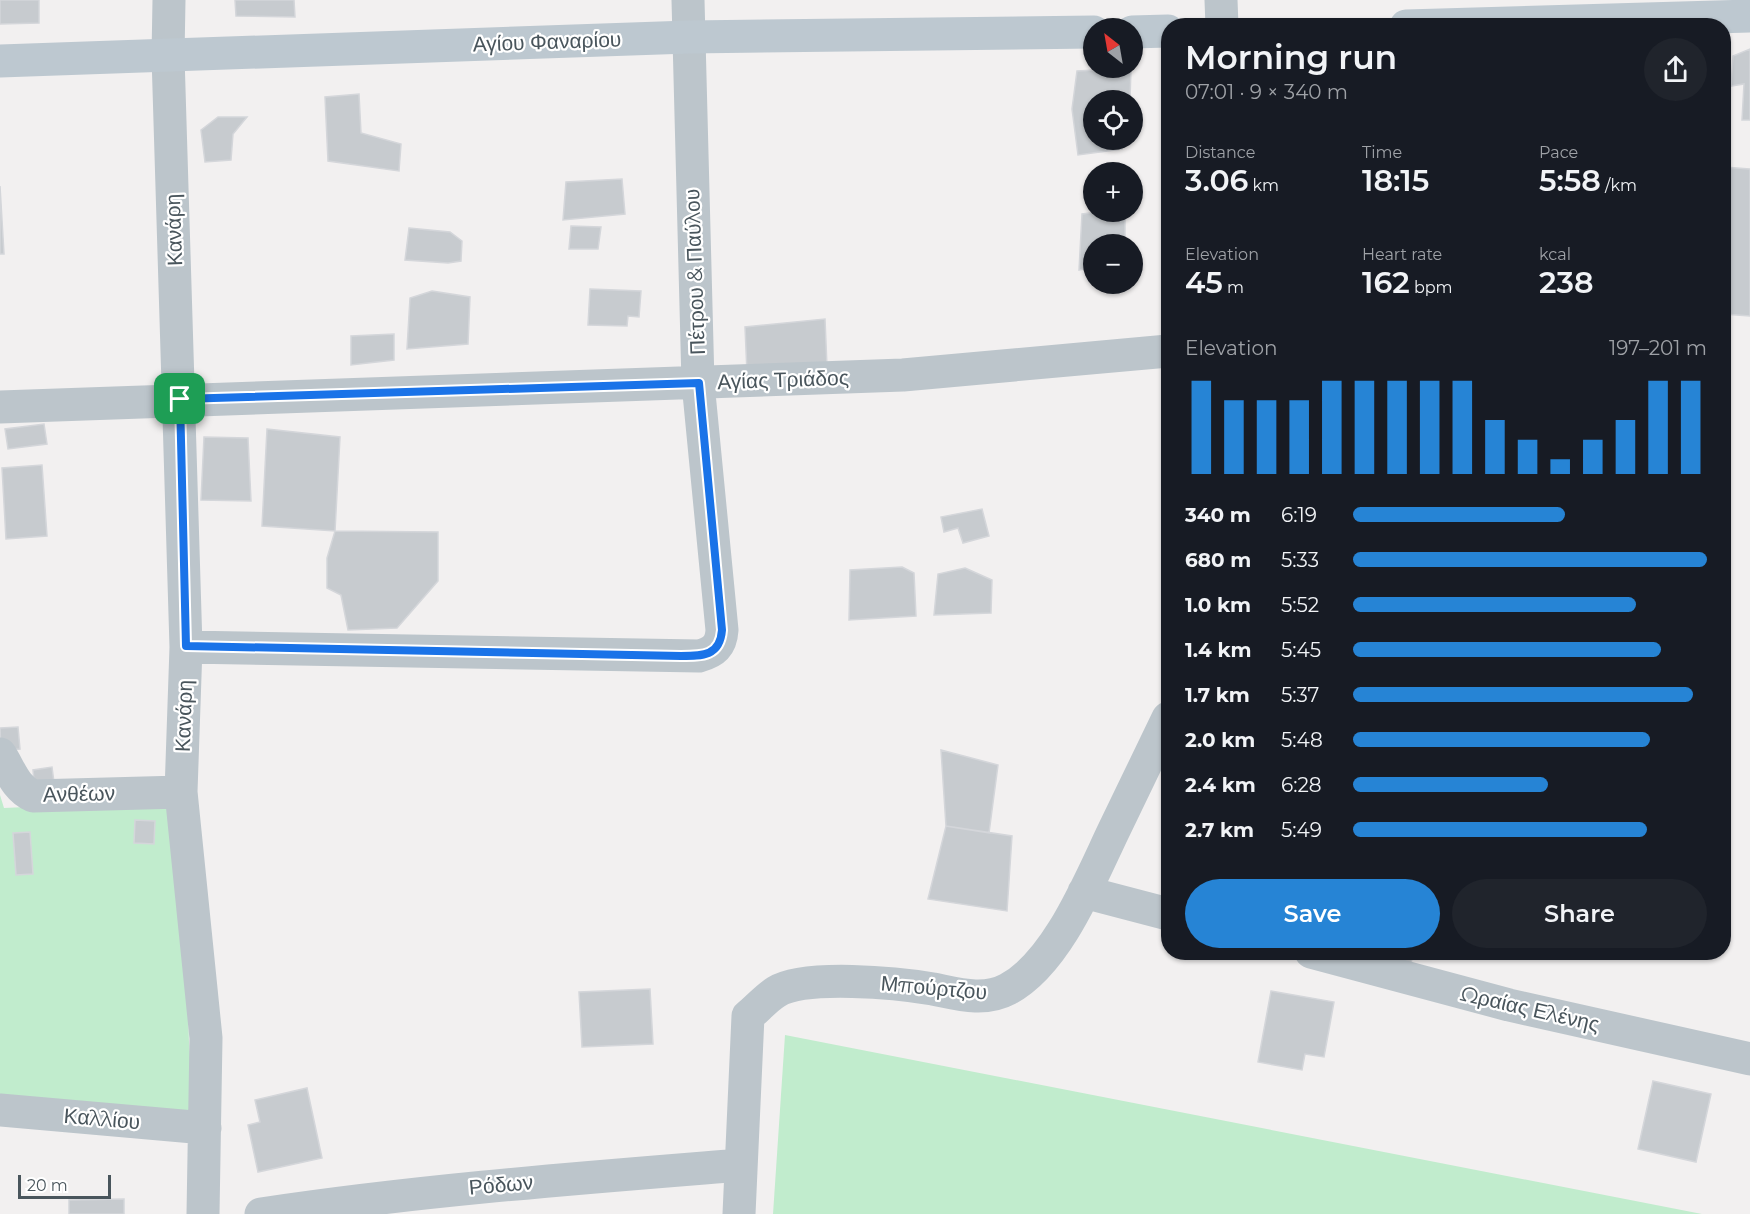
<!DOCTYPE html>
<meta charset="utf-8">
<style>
body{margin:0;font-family:Montserrat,sans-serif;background:#20242c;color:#f1f3f6;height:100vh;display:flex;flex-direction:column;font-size:22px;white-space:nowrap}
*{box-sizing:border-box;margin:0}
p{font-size:20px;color:#9ea1a6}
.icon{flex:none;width:33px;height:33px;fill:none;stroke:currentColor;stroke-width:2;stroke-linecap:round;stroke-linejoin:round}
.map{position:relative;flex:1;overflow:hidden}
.sheet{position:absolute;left:1161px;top:18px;width:570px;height:942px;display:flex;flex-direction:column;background:#171b24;border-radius:24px;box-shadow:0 2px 4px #0004}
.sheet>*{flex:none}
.needle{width:39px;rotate:329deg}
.controls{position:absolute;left:1083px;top:18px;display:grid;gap:12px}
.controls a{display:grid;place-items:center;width:60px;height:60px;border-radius:50%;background:#171b24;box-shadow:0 2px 4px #0004;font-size:30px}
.scale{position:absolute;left:18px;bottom:15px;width:93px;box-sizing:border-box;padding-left:6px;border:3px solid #49555c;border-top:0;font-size:16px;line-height:21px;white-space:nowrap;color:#49555c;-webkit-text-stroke:4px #fff;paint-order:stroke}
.pin{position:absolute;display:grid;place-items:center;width:51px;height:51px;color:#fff;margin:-26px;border-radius:12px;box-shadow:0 3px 9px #0006}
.round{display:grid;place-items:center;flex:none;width:63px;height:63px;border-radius:32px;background:#20242c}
.headline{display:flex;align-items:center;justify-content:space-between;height:102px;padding:0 24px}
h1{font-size:33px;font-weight:600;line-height:45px}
.figures{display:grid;grid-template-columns:repeat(3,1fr);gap:9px;height:102px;padding:6px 24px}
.figures div{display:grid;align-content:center}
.figures b{font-size:30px;font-weight:600}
.figures small{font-size:16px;font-weight:400}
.figures p{font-size:16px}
.chart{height:168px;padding:12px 24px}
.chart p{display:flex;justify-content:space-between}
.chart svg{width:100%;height:108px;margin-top:6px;stroke:#2684d5;stroke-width:6}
.action{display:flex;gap:12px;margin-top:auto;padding:12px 24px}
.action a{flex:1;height:69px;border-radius:36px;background:#2684d5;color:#fff;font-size:24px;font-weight:600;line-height:69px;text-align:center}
.action a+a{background:#20242c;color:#f1f3f6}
ul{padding:0 24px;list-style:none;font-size:20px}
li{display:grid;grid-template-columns:96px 72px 1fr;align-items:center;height:45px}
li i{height:15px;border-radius:8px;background:#2684d5}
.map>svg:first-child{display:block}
.green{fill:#c1eccd}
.building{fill:#c7cbcf;stroke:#d4d6da;stroke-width:1.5}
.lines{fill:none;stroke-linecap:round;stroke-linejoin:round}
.street{stroke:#bcc5cb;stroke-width:33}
.secondary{stroke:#bdc8d0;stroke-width:33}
.route-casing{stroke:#fff;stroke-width:12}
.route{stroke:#1a73e8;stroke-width:8}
.labels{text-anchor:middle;stroke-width:4.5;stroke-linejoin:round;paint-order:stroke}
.street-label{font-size:21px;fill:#49555c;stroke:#fff}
</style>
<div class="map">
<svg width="1750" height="1214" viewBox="0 0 1750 1214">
<rect width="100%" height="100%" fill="#f2f0f0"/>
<path class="green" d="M 0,795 L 4,808 L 181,800 L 189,1042 L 194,1115 L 0,1099 Z
M 785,1035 L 1702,1214 L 773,1214 Z"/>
<path class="building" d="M 0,0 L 39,0 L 39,23 L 0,24 Z
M 235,0 L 294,0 L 295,17 L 236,16 Z
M 1750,49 L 1750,120 L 1742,120 L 1744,84 L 1731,86 L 1733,56 Z
M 1131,68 L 1130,100 L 1094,100 L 1094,140 L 1124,140 L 1122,149 L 1078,155 L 1072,109 L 1077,71 Z
M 359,94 L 361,133 L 401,144 L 399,171 L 328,161 L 325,97 Z
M 218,117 L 247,117 L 233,134 L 231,160 L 205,162 L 201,130 Z
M 1724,167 L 1750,169 L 1750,316 L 1724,314 Z
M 622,179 L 625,214 L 563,220 L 566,182 Z
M 0,186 L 4,254 L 0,254 Z
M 1098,212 L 1125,212 L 1125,244 L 1094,244 L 1094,267 L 1079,270 L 1082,214 Z
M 571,226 L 601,227 L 598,249 L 569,249 Z
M 409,228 L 450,232 L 462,241 L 461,261 L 448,263 L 405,260 Z
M 590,289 L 641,291 L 639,317 L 628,316 L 627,326 L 588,325 Z
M 432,291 L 470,297 L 468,344 L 407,349 L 410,298 Z
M 825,319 L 827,367 L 747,373 L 745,327 Z
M 394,334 L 394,360 L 351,365 L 351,336 Z
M 44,424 L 47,444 L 8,449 L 5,429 Z
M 267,429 L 340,437 L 335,531 L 262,526 Z
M 204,437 L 248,438 L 251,501 L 201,500 Z
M 42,465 L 47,536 L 6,539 L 2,468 Z
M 982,509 L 989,536 L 963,543 L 958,528 L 944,532 L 941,517 Z
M 335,531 L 438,532 L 438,581 L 397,628 L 348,630 L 341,595 L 327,588 L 327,558 Z
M 902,567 L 914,573 L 916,616 L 849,620 L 850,570 Z
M 965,568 L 992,580 L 991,613 L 934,615 L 938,574 Z
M 18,727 L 20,749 L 1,751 L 0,728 Z
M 941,750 L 998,765 L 989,833 L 946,826 Z
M 52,767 L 55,790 L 35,792 L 33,770 Z
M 135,820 L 155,821 L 154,844 L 134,843 Z
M 946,826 L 1012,836 L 1007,911 L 928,899 Z
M 30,832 L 33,874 L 16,875 L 13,833 Z
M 1335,952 L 1413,952 L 1411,964 Z
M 650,989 L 653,1044 L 582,1047 L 579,992 Z
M 1271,991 L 1334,1002 L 1324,1057 L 1305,1054 L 1302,1070 L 1258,1062 Z
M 1653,1081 L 1711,1094 L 1696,1162 L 1638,1149 Z
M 307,1088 L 322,1158 L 258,1172 L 248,1125 L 260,1122 L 255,1100 Z
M 124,1199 L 124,1214 L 69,1214 L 69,1200 Z"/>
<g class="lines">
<path class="street" d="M 169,0 L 168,56 L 186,647 L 181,792 L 206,1038 L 203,1214
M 1221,0 L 1222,26
M 0,407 L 903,375 L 1168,351
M 186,647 L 699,656 C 714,652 721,646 722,630 L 698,383 L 688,0
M 0,754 C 10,769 15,788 33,796 L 181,792
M 1084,892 L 1168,914
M 1311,952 L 1509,1005 L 1750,1059
M 0,1110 L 205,1128
M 261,1214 C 421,1190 581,1178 741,1165
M 739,1214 L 748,1016 C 757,1009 766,998 776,992 C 805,974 898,983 933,989 C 958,994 984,1002 1008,989 C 1057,963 1090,880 1113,832 C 1131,794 1150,756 1168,718"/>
<path class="secondary" d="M 1406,26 L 1750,16
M 1132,32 L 1168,31
M 0,61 L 689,37 L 1094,32"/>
</g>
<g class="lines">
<g class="route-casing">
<path id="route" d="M 699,383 L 722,630 C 720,656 703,656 681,656 L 186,646 L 180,399 Z"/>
</g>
<use href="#route" class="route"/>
</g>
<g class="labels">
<g class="street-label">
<text transform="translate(547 42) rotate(-2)" y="7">Αγίου Φαναρίου</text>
<text transform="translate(174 230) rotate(-92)" y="7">Κανάρη</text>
<text transform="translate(695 272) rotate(-92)" y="7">Πέτρου &amp; Παύλου</text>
<text transform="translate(783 380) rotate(-2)" y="7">Αγίας Τριάδος</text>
<text transform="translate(184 716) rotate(-88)" y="7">Κανάρη</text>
<text transform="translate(79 794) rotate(-1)" y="7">Ανθέων</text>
<text transform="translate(934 988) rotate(5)" y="7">Μπούρτζου</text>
<text transform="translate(1530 1009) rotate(13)" y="7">Ωραίας Ελένης</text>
<text transform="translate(102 1119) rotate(5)" y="7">Καλλίου</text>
<text transform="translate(501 1185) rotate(-5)" y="7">Ρόδων</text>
</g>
</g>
</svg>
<div class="controls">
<a><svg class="needle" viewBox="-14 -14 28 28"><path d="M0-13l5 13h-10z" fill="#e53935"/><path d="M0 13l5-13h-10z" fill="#9ea1a6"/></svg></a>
<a><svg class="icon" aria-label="locate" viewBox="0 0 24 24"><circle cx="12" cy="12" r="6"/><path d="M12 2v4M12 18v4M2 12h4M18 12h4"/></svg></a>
<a>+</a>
<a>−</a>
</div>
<div class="scale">20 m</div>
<div class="pin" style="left:180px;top:399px;background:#1e9e55"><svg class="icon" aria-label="arrive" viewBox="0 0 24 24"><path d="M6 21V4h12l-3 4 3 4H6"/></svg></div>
<section class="sheet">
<div class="headline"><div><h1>Morning run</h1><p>07:01 · 9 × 340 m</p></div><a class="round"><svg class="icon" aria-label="share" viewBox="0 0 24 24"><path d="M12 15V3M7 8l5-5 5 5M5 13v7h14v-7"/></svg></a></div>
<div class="figures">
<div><p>Distance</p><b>3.06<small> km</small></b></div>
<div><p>Time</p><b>18:15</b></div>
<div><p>Pace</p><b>5:58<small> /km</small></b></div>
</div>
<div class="figures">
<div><p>Elevation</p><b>45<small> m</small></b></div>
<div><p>Heart rate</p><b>162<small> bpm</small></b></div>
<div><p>kcal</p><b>238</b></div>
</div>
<div class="chart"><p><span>Elevation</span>197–201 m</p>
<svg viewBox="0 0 160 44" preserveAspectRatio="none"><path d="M5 44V6M15 44V14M25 44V14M35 44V14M45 44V6M55 44V6M65 44V6M75 44V6M85 44V6M95 44V22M105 44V30M115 44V38M125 44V30M135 44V22M145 44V6M155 44V6"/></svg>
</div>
<ul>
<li><b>340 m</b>6:19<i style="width:60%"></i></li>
<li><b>680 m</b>5:33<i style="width:100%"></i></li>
<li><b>1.0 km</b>5:52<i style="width:80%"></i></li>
<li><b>1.4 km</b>5:45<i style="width:87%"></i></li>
<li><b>1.7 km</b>5:37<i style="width:96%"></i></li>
<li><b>2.0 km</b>5:48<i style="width:84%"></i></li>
<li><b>2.4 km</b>6:28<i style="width:55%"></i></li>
<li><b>2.7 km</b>5:49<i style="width:83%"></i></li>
</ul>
<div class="action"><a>Save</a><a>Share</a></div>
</section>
</div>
